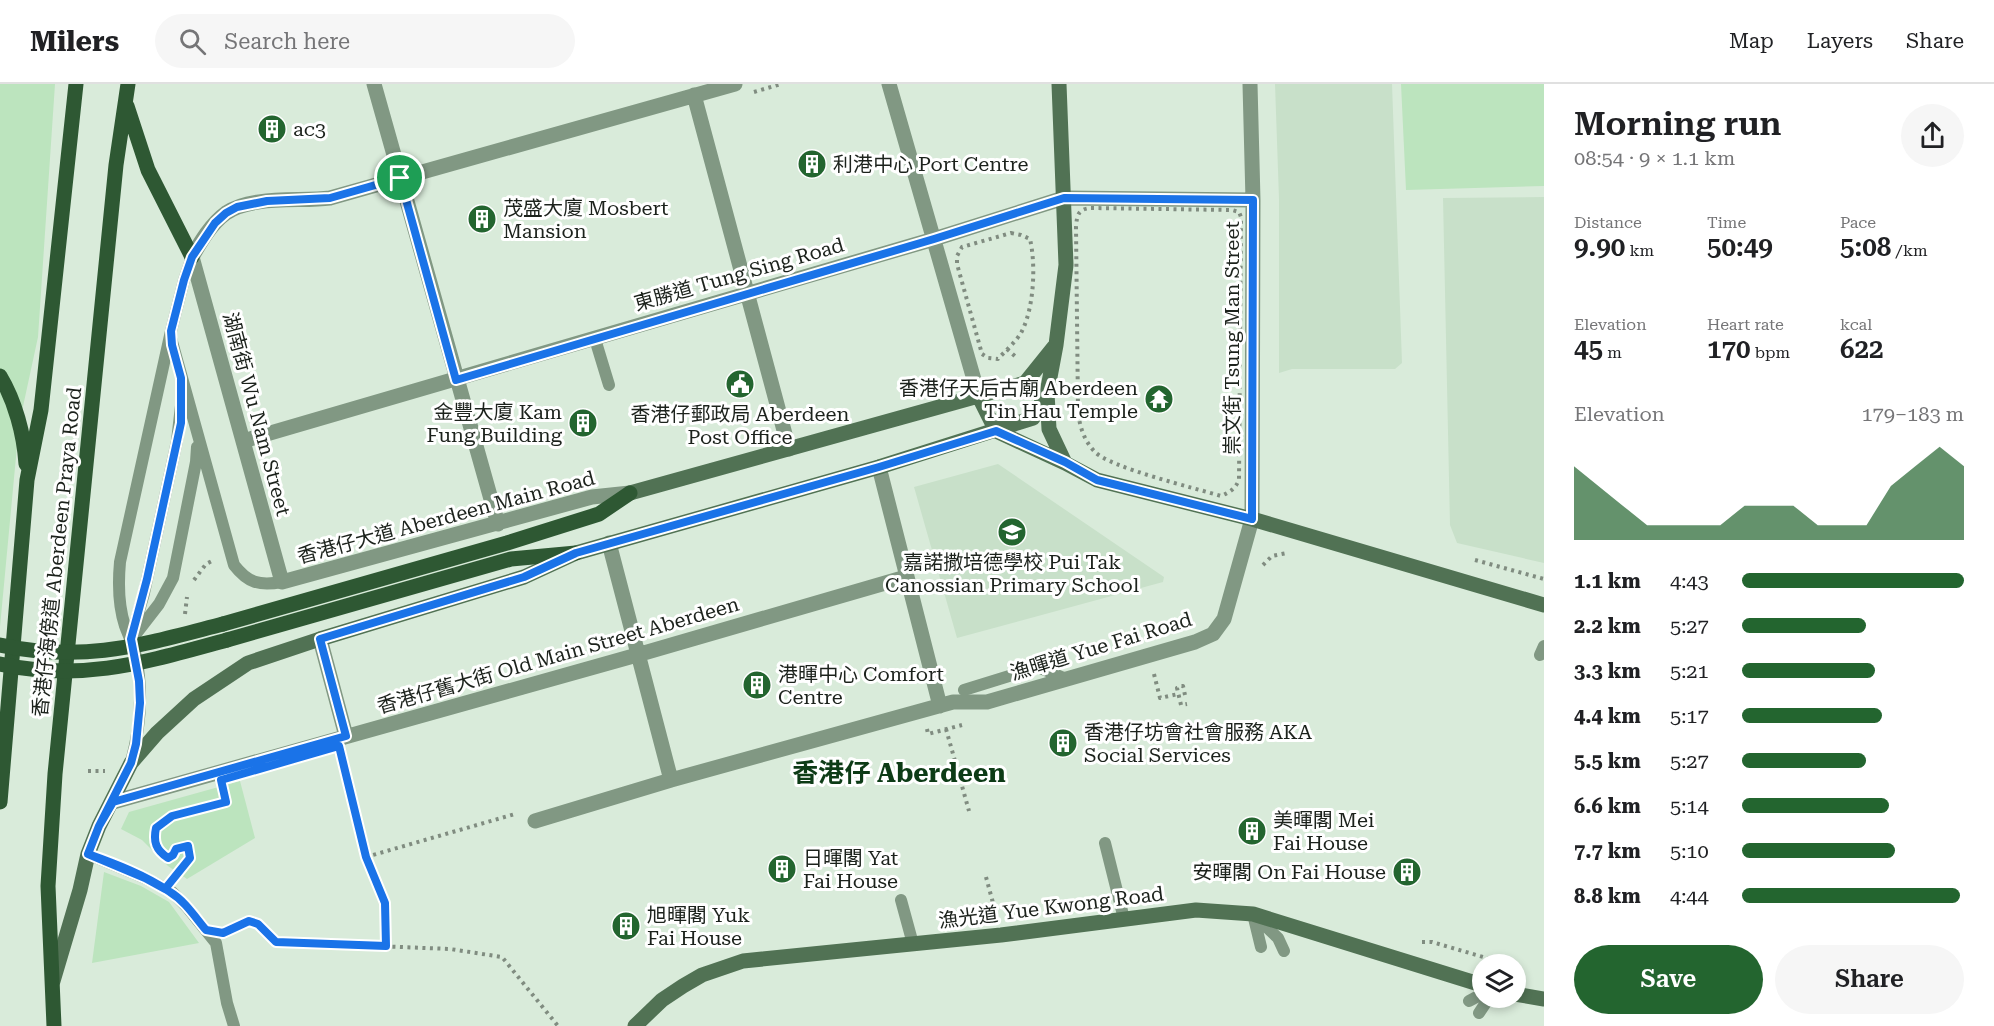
<!DOCTYPE html>
<meta charset="utf-8">
<style>
body{margin:0;font-family:"Roboto Serif","Noto Sans TC",serif;background:#f6f6f6;color:#202124;height:100vh;display:flex;flex-direction:column;font-size:22px;white-space:nowrap}
*{box-sizing:border-box;margin:0}
p{font-size:20px;color:#757577}
.icon{flex:none;width:33px;height:33px;fill:none;stroke:currentColor;stroke-width:2;stroke-linecap:round;stroke-linejoin:round}
.map{position:relative;flex:1;overflow:hidden}
.sheet{display:flex;flex-direction:column;background:#fff;width:450px}
.sheet>*{flex:none}
.buttons{position:absolute;left:1472px;top:870px;display:grid;gap:12px}
.buttons a{display:grid;place-items:center;width:54px;height:54px;border-radius:50%;background:#fff;box-shadow:0 3px 9px #0003;font-size:30px}
.pin{position:absolute;display:grid;place-items:center;width:51px;height:51px;color:#fff;margin:-26px;border:3px solid #fff;border-radius:50%;box-shadow:0 2px 6px #0007}
.round{display:grid;place-items:center;flex:none;width:63px;height:63px;border-radius:32px;background:#f6f6f6}
.headline{display:flex;align-items:center;justify-content:space-between;height:102px;padding:0 30px}
h1{font-size:33px;font-weight:600;line-height:45px}
.metrics{display:grid;grid-template-columns:repeat(3,1fr);gap:9px;height:102px;padding:6px 30px}
.metrics div{display:grid;align-content:center}
.metrics b{font-size:26px;font-weight:600}
.metrics small{font-size:16px;font-weight:400}
.metrics p{font-size:16px}
.chart{height:168px;padding:12px 30px}
.chart p{display:flex;justify-content:space-between}
.chart svg{width:100%;height:108px;margin-top:6px;fill:#23652f;opacity:.7}
.button{display:flex;gap:12px;margin-top:auto;padding:12px 30px}
.button a{flex:1;height:69px;border-radius:36px;background:#23652f;color:#fff;font-size:24px;font-weight:600;line-height:69px;text-align:center}
.button a+a{background:#f6f6f6;color:#202124}
ul{padding:0 30px;list-style:none;font-size:20px}
li{display:grid;grid-template-columns:96px 72px 1fr;align-items:center;height:45px}
li i{height:15px;border-radius:8px;background:#23652f}
header{display:flex;align-items:center;gap:36px;box-sizing:border-box;height:84px;padding:0 30px;background:#fff;border-bottom:2px solid #e0e0e0}
header strong{font-size:28px}
nav{display:flex;gap:33px;margin-inline-start:auto;font-size:21px}
.search{width:420px;height:54px;background:#f6f6f6;display:flex;align-items:center;gap:15px;box-sizing:border-box;padding:0 21px;border-radius:33px;color:#757577;font-size:22px}
main{display:flex;flex:1;min-height:0}
.map>svg:first-child{display:block}
.built{fill:#c8e0c9}
.green{fill:#bce4be}
.lines{fill:none;stroke-linecap:round;stroke-linejoin:round}
.path{stroke:#808c80;stroke-width:4;stroke-dasharray:3 4.5;stroke-linecap:butt}
.lane{stroke:#819883;stroke-width:12}
.street{stroke:#819883;stroke-width:15}
.secondary{stroke:#517254;stroke-width:15}
.primary{stroke:#2e5833;stroke-width:15}
.primary-bridge{stroke:#2e5833;stroke-width:15}
.route-casing{stroke:#fff;stroke-width:12}
.route{stroke:#1a73e8;stroke-width:8}
.labels{text-anchor:middle;stroke-width:6;stroke-linejoin:round;paint-order:stroke}
.poi-label{font-size:20px;fill:#1c221c;stroke:#fff;text-anchor:start}
.street-label{font-size:20px;fill:#1c221c;stroke:#fff}
.district-label{font-size:26px;font-weight:bold;fill:#0d3b16;stroke:#fff}
</style>
<header>
<strong>Milers</strong>
<div class="search"><svg class="icon" aria-label="search" viewBox="0 0 24 24"><circle cx="10" cy="10" r="6"/><path d="M15 15l6 6"/></svg>Search here</div>
<nav><a>Map</a><a>Layers</a><a>Share</a></nav>
</header>
<main>
<div class="map">
<svg width="1544" height="942" viewBox="0 0 1544 942">
<rect width="100%" height="100%" fill="#d9ebda"/>
<path class="built" d="M 1275,0 L 1392,0 L 1402,279 L 1395,285 L 1292,285 L 1279,289 L 1279,115 Z
M 1544,113 L 1544,479 L 1457,459 L 1450,441 L 1443,114 Z
M 998,380 L 1164,493 L 1163,498 L 957,554 L 914,403 Z"/>
<path class="green" d="M 0,0 L 55,0 L 38,253 L 19,341 L 0,543 Z
M 1401,0 L 1544,0 L 1544,102 L 1406,106 Z
M 240,697 L 255,754 L 187,795 L 168,782 L 142,756 L 121,745 L 129,728 Z
M 104,788 L 141,802 L 169,818 L 199,859 L 92,879 Z"/>
<g class="lines">
<path class="path" d="M 754,8 L 781,0
M 1091,124 L 1232,126 L 1239,128 L 1241,133 L 1239,396 C 1235,405 1230,408 1221,412 C 1195,404 1111,384 1095,368 C 1084,357 1079,341 1078,326 L 1076,143 C 1077,131 1078,125 1091,124 Z
M 1011,149 L 1021,151 L 1030,155 C 1036,181 1034,223 1022,247 C 1017,257 1005,267 998,275 L 988,274 L 982,270 L 957,180 L 957,172 L 962,163 Z
M 1007,265 L 1018,275
M 1475,476 L 1544,495
M 1263,481 L 1272,472 L 1287,469
M 194,496 L 206,480 L 214,476
M 185,530 L 187,513
M 1154,590 L 1160,614 L 1178,610
M 1185,611 L 1183,602 L 1177,604 L 1181,621 L 1187,620
M 927,645 L 928,650 L 962,641
M 946,645 L 969,727
M 342,675 L 366,773 L 385,819 L 386,862
M 88,687 L 105,687
M 366,773 L 515,730
M 177,790 L 190,774 L 188,762 L 176,765 L 173,771 L 168,774 C 156,767 153,758 156,744 L 172,732 L 226,718 L 224,708
M 986,793 L 996,830
M 230,846 L 249,837 L 258,840 L 276,858 L 450,865 L 502,873 L 558,942
M 1422,858 L 1432,858 L 1490,875 L 1498,880"/>
<path class="lane" d="M 171,254 L 234,481 C 248,499 259,502 282,498
M 595,255 L 609,301
M 135,551 L 159,520 L 173,494 L 196,378 L 197,363
M 131,555 L 144,509 L 177,357 L 182,313
M 1540,571 L 1544,562
M 964,606 L 1038,583 L 1066,595
M 131,678 C 140,645 143,607 136,573 C 134,562 129,553 125,542 C 118,521 118,500 120,478 L 171,247 L 184,196 L 192,173
M 1105,759 L 1124,835
M 88,770 L 145,794 L 172,808 L 187,823 L 216,859 L 227,919 L 234,942
M 901,816 L 913,860
M 1253,830 L 1261,863
M 1256,833 L 1278,854 L 1284,867
M 1469,917 L 1482,910
M 1479,929 L 1489,914"/>
<path class="street" d="M 374,0 L 498,440
M 889,0 L 979,313
M 694,11 L 789,365
M 243,357 L 934,155 L 1064,114 L 1253,116
M 879,383 L 940,622
M 630,409 L 592,413 L 282,498 L 192,173 C 201,157 211,140 226,129 C 252,111 300,118 330,114 L 735,0
M 609,459 L 671,696
M 320,555 L 346,652
M 113,718 L 637,571 L 906,493
M 535,737 L 671,696 L 953,618 L 987,618 L 1195,558 L 1213,550 L 1224,535 L 1252,435 L 1253,116 L 1250,0"/>
<path class="secondary" d="M 1047,309 L 1049,345 L 1065,379
M 979,313 L 996,347 L 1065,379 L 1097,396 L 1252,435 L 1544,521
M 630,409 L 1025,299 L 1054,263
M 53,897 L 80,806 L 88,770 L 99,742 L 131,679 L 157,649 L 194,615 L 248,579 L 320,555 L 524,493 L 576,469 L 879,383 L 1033,334 L 1047,309 L 1056,261 L 1066,181 L 1059,0
M 1515,910 L 1544,915
M 635,942 L 662,916 L 683,902 L 702,891 L 743,877 L 1001,851 L 1196,826 L 1253,830 L 1482,901"/>
<path class="primary" d="M 127,22 L 148,86 L 192,173
M 0,292 C 15,317 24,350 26,380
M 223,540 L 507,459 L 599,430 L 630,409
M 227,556 L 511,475 L 576,469
M 0,718 L 27,396 L 41,326 L 76,0
M 54,942 L 48,802 L 55,690 L 116,81 L 128,0"/>
<path class="primary-bridge" d="M 0,561 C 86,579 141,561 223,540
M 0,580 C 85,598 146,578 227,556"/>
</g>
<g class="lines">
<g class="route-casing">
<path id="route" d="M 400,94 L 330,114 L 267,117 L 237,123 L 226,129 L 215,139 L 192,173 L 184,196 L 171,247 L 172,261 L 181,294 L 181,339 L 147,495 L 131,555 L 139,597 L 140,619 L 136,660 L 131,679 L 99,742 L 88,770 L 145,794 L 165,805 L 190,774 L 188,762 L 176,765 L 173,771 L 168,774 C 156,766 153,758 156,744 L 172,732 L 226,718 L 221,696 L 339,662 L 366,773 L 385,819 L 386,862 L 276,858 L 258,840 L 249,837 L 223,849 L 206,846 C 195,833 185,817 170,808 C 145,791 116,780 88,770 L 99,742 L 113,718 L 346,652 L 320,555 L 524,493 L 576,469 L 879,383 L 996,347 L 1065,378 L 1097,396 L 1252,435 L 1253,116 L 1064,114 L 934,155 L 456,296 L 400,94"/>
</g>
<use href="#route" class="route"/>
</g>
<defs>
<g id="building-disc" transform="scale(1.5)"><circle r="9.5" fill="#23652f" stroke="#fff"/><path d="M-4-6H4V6H1V3H-1V6H-4ZM-2.5-4.3h1.7v1.8h-1.7ZM.8-4.3h1.7v1.8H.8ZM-2.5-1h1.7V.8h-1.7ZM.8-1h1.7V.8H.8Z" fill="#fff"/></g>
<g id="civic-disc" transform="scale(1.5)"><circle r="9.5" fill="#23652f" stroke="#fff"/><path d="M-.6-6.5H3V-4.5H.6V-3L4-1V1h2V6H-6V1h2V-1L-.6-3ZM-1.2 2.5V6h2.4V2.5Z" fill="#fff"/></g>
<g id="temple-disc" transform="scale(1.5)"><circle r="9.5" fill="#23652f" stroke="#fff"/><path d="M0-6L5-2H3V0L6.5 2.5H4V6H1.5V3h-3V6H-4V2.5H-6.5L-3 0V-2H-5Z" fill="#fff"/></g>
<g id="school-disc" transform="scale(1.5)"><circle r="9.5" fill="#23652f" stroke="#fff"/><path d="M0-5L7-2L0 1L-7-2ZM-4 1L0 2.5L4 1V4Q0 6-4 4Z" fill="#fff"/></g>
</defs>
<g fill-rule="evenodd">
<use href="#building-disc" x="272" y="45"/>
<use href="#building-disc" x="812" y="80"/>
<use href="#building-disc" x="482" y="135"/>
<use href="#civic-disc" x="740" y="300"/>
<use href="#temple-disc" x="1159" y="315"/>
<use href="#building-disc" x="583" y="339"/>
<use href="#school-disc" x="1012" y="448"/>
<use href="#building-disc" x="757" y="601"/>
<use href="#building-disc" x="1063" y="659"/>
<use href="#building-disc" x="1252" y="747"/>
<use href="#building-disc" x="782" y="785"/>
<use href="#building-disc" x="1407" y="788"/>
<use href="#building-disc" x="626" y="842"/>
</g>
<g class="labels">
<g class="poi-label">
<text x="293" y="52">ac3</text>
<text x="833" y="87">利港中心 Port Centre</text>
<text x="503" y="131">茂盛大廈 Mosbert<tspan x="503" dy="23">Mansion</tspan></text>
<text x="1138" y="311" text-anchor="end">香港仔天后古廟 Aberdeen<tspan x="1138" dy="23">Tin Hau Temple</tspan></text>
<text x="562" y="335" text-anchor="end">金豐大廈 Kam<tspan x="562" dy="23">Fung Building</tspan></text>
<text x="740" y="337" text-anchor="middle">香港仔郵政局 Aberdeen<tspan x="740" dy="23">Post Office</tspan></text>
<text x="1012" y="485" text-anchor="middle">嘉諾撒培德學校 Pui Tak<tspan x="1012" dy="23">Canossian Primary School</tspan></text>
<text x="778" y="597">港暉中心 Comfort<tspan x="778" dy="23">Centre</tspan></text>
<text x="1084" y="655">香港仔坊會社會服務 AKA<tspan x="1084" dy="23">Social Services</tspan></text>
<text x="1273" y="743">美暉閣 Mei<tspan x="1273" dy="23">Fai House</tspan></text>
<text x="803" y="781">日暉閣 Yat<tspan x="803" dy="23">Fai House</tspan></text>
<text x="1386" y="795" text-anchor="end">安暉閣 On Fai House</text>
<text x="647" y="838">旭暉閣 Yuk<tspan x="647" dy="23">Fai House</tspan></text>
</g>
<g class="street-label">
<text transform="translate(739 190) rotate(-16)" y="7">東勝道 Tung Sing Road</text>
<text transform="translate(1232 254) rotate(-90)" y="7">崇文街 Tsung Man Street</text>
<text transform="translate(257 330) rotate(75)" y="7">湖南街 Wu Nam Street</text>
<text transform="translate(446 433) rotate(-15)" y="7">香港仔大道 Aberdeen Main Road</text>
<text transform="translate(57 468) rotate(-84)" y="7">香港仔海傍道 Aberdeen Praya Road</text>
<text transform="translate(1101 562) rotate(-17)" y="7">漁暉道 Yue Fai Road</text>
<text transform="translate(558 571) rotate(-16)" y="7">香港仔舊大街 Old Main Street Aberdeen</text>
<text transform="translate(1051 823) rotate(-7)" y="7">漁光道 Yue Kwong Road</text>
</g>
<g class="district-label">
<text x="899" y="698">香港仔 Aberdeen</text>
</g>
</g>
</svg>
<div class="buttons">
<a><svg class="icon" aria-label="layers" viewBox="0 0 24 24"><path d="M12 4l9 5-9 5-9-5zM3 14l9 5 9-5"/></svg></a>
</div>
<div class="pin" style="left:400px;top:94px;background:#1e9e55"><svg class="icon" aria-label="arrive" viewBox="0 0 24 24"><path d="M6 21V4h12l-3 4 3 4H6"/></svg></div>
</div>
<section class="sheet">
<div class="headline"><div><h1>Morning run</h1><p>08:54 · 9 × 1.1 km</p></div><a class="round"><svg class="icon" aria-label="share" viewBox="0 0 24 24"><path d="M12 15V3M7 8l5-5 5 5M5 13v7h14v-7"/></svg></a></div>
<div class="metrics">
<div><p>Distance</p><b>9.90<small> km</small></b></div>
<div><p>Time</p><b>50:49</b></div>
<div><p>Pace</p><b>5:08<small> /km</small></b></div>
</div>
<div class="metrics">
<div><p>Elevation</p><b>45<small> m</small></b></div>
<div><p>Heart rate</p><b>170<small> bpm</small></b></div>
<div><p>kcal</p><b>622</b></div>
</div>
<div class="chart"><p><span>Elevation</span>179–183 m</p>
<svg viewBox="0 0 160 44" preserveAspectRatio="none"><path d="M0 44V14L10 22L20 30L30 38L40 38L50 38L60 38L70 30L80 30L90 30L100 38L110 38L120 38L130 22L140 14L150 6L160 14V44z"/></svg>
</div>
<ul>
<li><b>1.1 km</b>4:43<i style="width:100%"></i></li>
<li><b>2.2 km</b>5:27<i style="width:56%"></i></li>
<li><b>3.3 km</b>5:21<i style="width:60%"></i></li>
<li><b>4.4 km</b>5:17<i style="width:63%"></i></li>
<li><b>5.5 km</b>5:27<i style="width:56%"></i></li>
<li><b>6.6 km</b>5:14<i style="width:66%"></i></li>
<li><b>7.7 km</b>5:10<i style="width:69%"></i></li>
<li><b>8.8 km</b>4:44<i style="width:98%"></i></li>
</ul>
<div class="button"><a>Save</a><a>Share</a></div>
</section>
</main>
